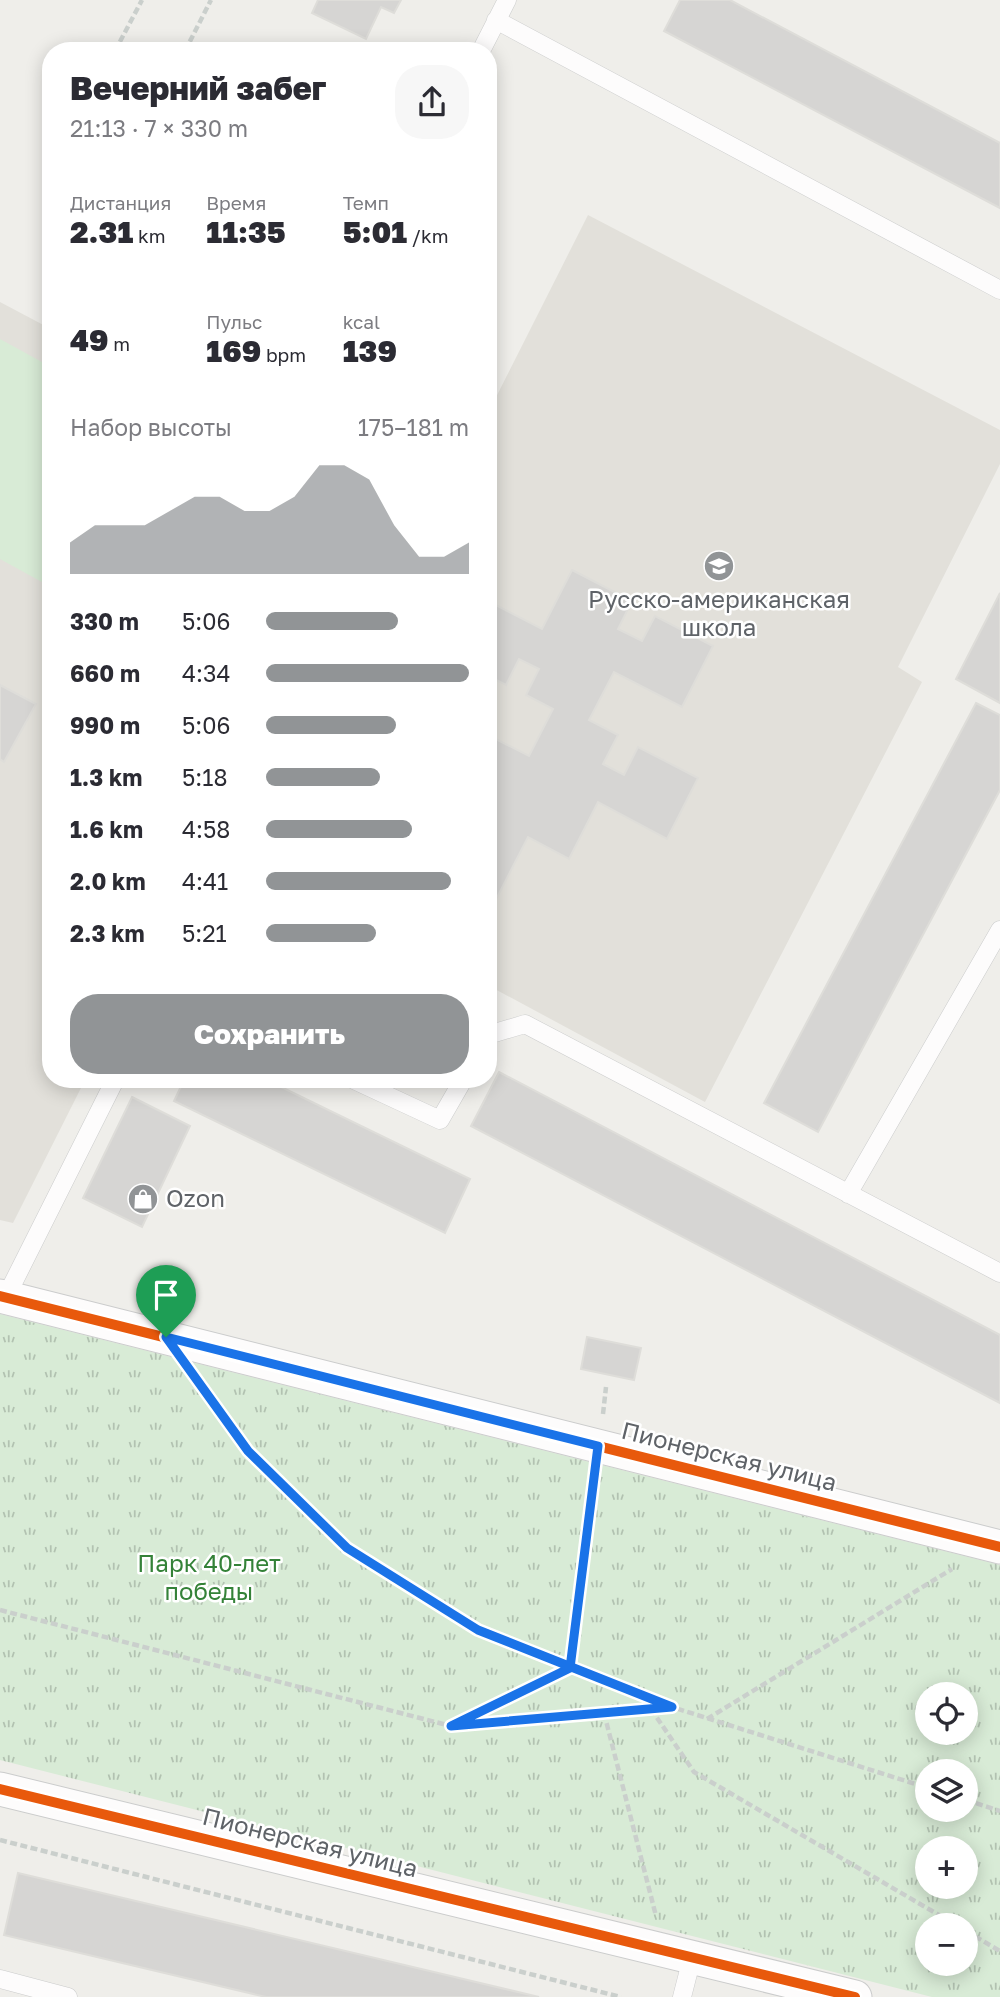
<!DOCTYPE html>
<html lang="ru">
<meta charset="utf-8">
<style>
body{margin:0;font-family:"Golos Text",sans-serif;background:#f7f7f7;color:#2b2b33;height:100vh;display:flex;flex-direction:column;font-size:26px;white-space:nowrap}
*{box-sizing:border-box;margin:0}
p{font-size:23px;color:#7c7c81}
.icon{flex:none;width:38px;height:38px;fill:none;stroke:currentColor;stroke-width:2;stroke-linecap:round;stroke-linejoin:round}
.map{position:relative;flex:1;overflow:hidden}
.sheet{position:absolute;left:42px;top:42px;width:455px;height:1046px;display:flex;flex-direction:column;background:#fff;border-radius:28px;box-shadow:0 4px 18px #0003}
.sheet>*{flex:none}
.fabs{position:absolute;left:915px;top:1682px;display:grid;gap:14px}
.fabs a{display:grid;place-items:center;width:63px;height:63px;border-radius:50%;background:#fff;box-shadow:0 4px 18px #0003;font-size:35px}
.pin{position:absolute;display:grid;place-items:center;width:60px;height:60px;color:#fff;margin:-72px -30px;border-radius:50% 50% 50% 0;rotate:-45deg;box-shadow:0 0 7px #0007}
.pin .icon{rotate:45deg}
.round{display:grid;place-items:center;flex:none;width:74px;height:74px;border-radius:28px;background:#f7f7f7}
.headline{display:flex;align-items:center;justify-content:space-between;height:119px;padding:0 28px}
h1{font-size:32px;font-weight:800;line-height:52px}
.metrics{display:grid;grid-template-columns:repeat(3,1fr);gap:10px;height:119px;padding:7px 28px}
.metrics div{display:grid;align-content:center}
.metrics b{font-size:30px;font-weight:800}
.metrics small{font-size:19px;font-weight:400}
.metrics p{font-size:19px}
.chart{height:196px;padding:14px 28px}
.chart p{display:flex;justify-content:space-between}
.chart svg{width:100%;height:126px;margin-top:7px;fill:#919496;opacity:.7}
.cta{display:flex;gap:14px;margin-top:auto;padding:14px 28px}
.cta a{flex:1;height:80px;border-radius:28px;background:#919496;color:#fff;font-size:28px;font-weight:800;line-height:80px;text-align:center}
ul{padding:0 28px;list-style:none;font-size:23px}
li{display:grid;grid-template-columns:112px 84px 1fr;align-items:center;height:52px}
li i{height:18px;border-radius:9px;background:#919496}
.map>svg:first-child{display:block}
.education{fill:#e2e0da}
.grass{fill:#d8ebd6}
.park{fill:url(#park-tufts);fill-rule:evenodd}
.building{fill:#d6d5d3;stroke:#deddd9;stroke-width:2}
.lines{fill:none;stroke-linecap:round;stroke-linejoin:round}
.lane-casing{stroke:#cbcccc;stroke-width:19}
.street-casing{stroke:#cbcccc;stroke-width:35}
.path{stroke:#cacfcc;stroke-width:4.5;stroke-dasharray:7 3.5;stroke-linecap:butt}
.lane{stroke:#fdfcfc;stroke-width:18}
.street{stroke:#fdfcfc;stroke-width:33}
.cycleway-casing{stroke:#fff;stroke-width:15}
.cycleway{stroke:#e8590c;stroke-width:10}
.route-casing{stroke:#fff;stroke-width:14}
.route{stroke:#1a73e8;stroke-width:9}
.labels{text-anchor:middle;stroke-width:5;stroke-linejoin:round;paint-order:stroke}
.poi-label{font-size:24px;fill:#5f6368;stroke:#fff}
.street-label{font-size:24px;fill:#5f6368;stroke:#fff}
.park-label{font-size:24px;fill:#348238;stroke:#fff}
</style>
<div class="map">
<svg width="1000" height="1997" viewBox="0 0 1000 1997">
<defs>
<pattern id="park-tufts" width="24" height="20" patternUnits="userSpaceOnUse" patternTransform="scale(1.75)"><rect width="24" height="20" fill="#d8ebd6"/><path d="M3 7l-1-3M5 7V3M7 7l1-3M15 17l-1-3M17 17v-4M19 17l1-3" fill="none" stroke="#b2c2b1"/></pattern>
</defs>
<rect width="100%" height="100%" fill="#efeeea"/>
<path class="education" d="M 588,215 L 1000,430 L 1000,464 L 898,667 L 922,682 L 705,1102 L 493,988 L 488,995 L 488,413 Z
M 0,302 L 51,329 L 51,1080 L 85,1080 L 13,1223 L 0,1220 Z"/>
<path class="grass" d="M 0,339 L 51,367 L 51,587 L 0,559 Z"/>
<path class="park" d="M 0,1314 L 1000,1565 L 1000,1997 L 932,1997 L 0,1760 ZM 928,1694 L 966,1694 L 966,1732 L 928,1732 ZM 928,1771 L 966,1771 L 966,1810 L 928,1810 ZM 928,1848 L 966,1848 L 966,1886 L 928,1886 ZM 928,1925 L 966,1925 L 966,1964 L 928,1964 Z"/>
<path class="building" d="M 318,0 L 401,0 L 394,13 L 381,7 L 366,39 L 312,13 Z
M 680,0 L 730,0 L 1000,143 L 1000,208 L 664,31 Z
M 572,570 L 632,601 L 618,629 L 642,641 L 655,616 L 713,646 L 682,707 L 614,672 L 589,720 L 618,735 L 603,764 L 624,775 L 638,747 L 698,778 L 667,839 L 598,802 L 569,859 L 528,837 L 488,915 L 488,735 L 529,756 L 553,709 L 526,695 L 539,669 L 519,659 L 506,685 L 488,676 L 488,601 L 542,629 Z
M 1000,593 L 1000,703 L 956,679 Z
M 0,685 L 36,704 L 4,762 L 0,759 Z
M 976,703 L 1000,715 L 1000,790 L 818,1132 L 764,1103 Z
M 499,1072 L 1000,1335 L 1000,1403 L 471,1126 Z
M 184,1080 L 267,1080 L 470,1179 L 445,1233 L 174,1101 Z
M 132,1097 L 190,1126 L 142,1227 L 83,1198 Z
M 587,1337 L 641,1348 L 634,1380 L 581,1369 Z
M 18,1873 L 539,1997 L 266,1997 L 4,1935 Z"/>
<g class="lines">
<g class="lane-casing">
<path id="lane" d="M 496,20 L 1000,290
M 481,51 L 507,0
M 488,1035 L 525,1024 L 1000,1273
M 354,1080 L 440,1120 L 463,1080
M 848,1194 L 1000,930
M 6,1297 L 115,1080
M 0,1979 L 68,1997
M 682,1997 L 692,1958"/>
</g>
<g class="street-casing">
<path id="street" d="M 0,1296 L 1000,1547
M 0,1789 L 855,1997"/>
</g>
<path class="path" d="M 115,51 L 142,0
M 185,51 L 211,0
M 198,1381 L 248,1451 L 347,1548 L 478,1630 L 570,1668 L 594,1478
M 603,1414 L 606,1387
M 0,1610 L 451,1726 L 672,1707 L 928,1788
M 651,1709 L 694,1772 L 956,1925
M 604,1713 L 656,1916
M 707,1719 L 952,1569
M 455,1724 L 570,1668 L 668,1706
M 966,1800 L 1000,1811
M 0,1840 L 621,1997
M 966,1931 L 1000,1951"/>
<use href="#lane" class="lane"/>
<use href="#street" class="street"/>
<g class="cycleway-casing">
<path id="cycleway" d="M 0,1296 L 1000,1547
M 0,1789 L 855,1997"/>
</g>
<use href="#cycleway" class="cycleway"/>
</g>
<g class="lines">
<g class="route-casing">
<path id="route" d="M 166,1337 L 248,1451 L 347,1548 L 478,1630 L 672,1707 L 451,1726 L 570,1668 L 598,1446 L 166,1337"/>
</g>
<use href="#route" class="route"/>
</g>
<defs>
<g id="school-disc" transform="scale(1.575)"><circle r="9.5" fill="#919496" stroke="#fff"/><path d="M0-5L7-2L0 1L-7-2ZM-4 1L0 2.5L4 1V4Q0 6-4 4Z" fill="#fff"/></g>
<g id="shop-disc" transform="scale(1.575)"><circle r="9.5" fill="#919496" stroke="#fff"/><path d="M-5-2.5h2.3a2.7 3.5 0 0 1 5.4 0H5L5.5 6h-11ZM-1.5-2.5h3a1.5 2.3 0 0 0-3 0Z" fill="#fff"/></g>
</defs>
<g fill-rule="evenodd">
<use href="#school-disc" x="719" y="566"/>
<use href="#shop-disc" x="143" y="1199"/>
</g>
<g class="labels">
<g class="poi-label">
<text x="719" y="608">Русско-американская<tspan x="719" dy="28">школа</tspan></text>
<text x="166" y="1207" text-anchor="start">Ozon</text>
</g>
<g class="street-label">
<text transform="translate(729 1457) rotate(14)" y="8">Пионерская улица</text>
<text transform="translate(310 1843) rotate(14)" y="8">Пионерская улица</text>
</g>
<g class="park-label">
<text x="209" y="1572">Парк 40-лет<tspan x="209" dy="28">победы</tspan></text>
</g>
</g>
</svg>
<div class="fabs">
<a><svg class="icon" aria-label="locate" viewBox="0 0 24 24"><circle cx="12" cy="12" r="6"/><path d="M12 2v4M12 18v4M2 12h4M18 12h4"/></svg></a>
<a><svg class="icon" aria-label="layers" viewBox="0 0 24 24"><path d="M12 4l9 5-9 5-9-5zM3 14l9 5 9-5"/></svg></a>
<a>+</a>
<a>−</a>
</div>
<div class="pin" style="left:166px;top:1337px;background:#1e9e55"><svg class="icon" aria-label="arrive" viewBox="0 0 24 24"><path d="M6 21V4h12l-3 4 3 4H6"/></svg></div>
<section class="sheet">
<div class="headline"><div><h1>Вечерний забег</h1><p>21:13 · 7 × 330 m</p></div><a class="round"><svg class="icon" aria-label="share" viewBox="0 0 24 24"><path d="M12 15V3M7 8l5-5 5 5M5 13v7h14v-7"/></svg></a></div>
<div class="metrics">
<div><p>Дистанция</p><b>2.31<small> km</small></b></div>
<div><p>Время</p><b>11:35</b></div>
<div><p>Темп</p><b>5:01<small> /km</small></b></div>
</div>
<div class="metrics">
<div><b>49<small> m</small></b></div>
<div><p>Пульс</p><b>169<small> bpm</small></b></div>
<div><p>kcal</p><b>139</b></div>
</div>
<div class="chart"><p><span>Набор высоты</span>175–181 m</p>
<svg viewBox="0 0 160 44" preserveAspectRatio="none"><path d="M0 44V33L10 27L20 27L30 27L40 22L50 17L60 17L70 22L80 22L90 17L100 6L110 6L120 11L130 27L140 38L150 38L160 33V44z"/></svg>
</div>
<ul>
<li><b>330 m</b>5:06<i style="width:65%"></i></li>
<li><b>660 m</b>4:34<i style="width:100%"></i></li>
<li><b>990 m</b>5:06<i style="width:64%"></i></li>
<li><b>1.3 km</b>5:18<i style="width:56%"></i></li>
<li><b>1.6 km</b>4:58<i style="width:72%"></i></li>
<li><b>2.0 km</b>4:41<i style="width:91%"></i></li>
<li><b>2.3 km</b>5:21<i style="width:54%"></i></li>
</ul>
<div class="cta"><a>Сохранить</a></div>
</section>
</div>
